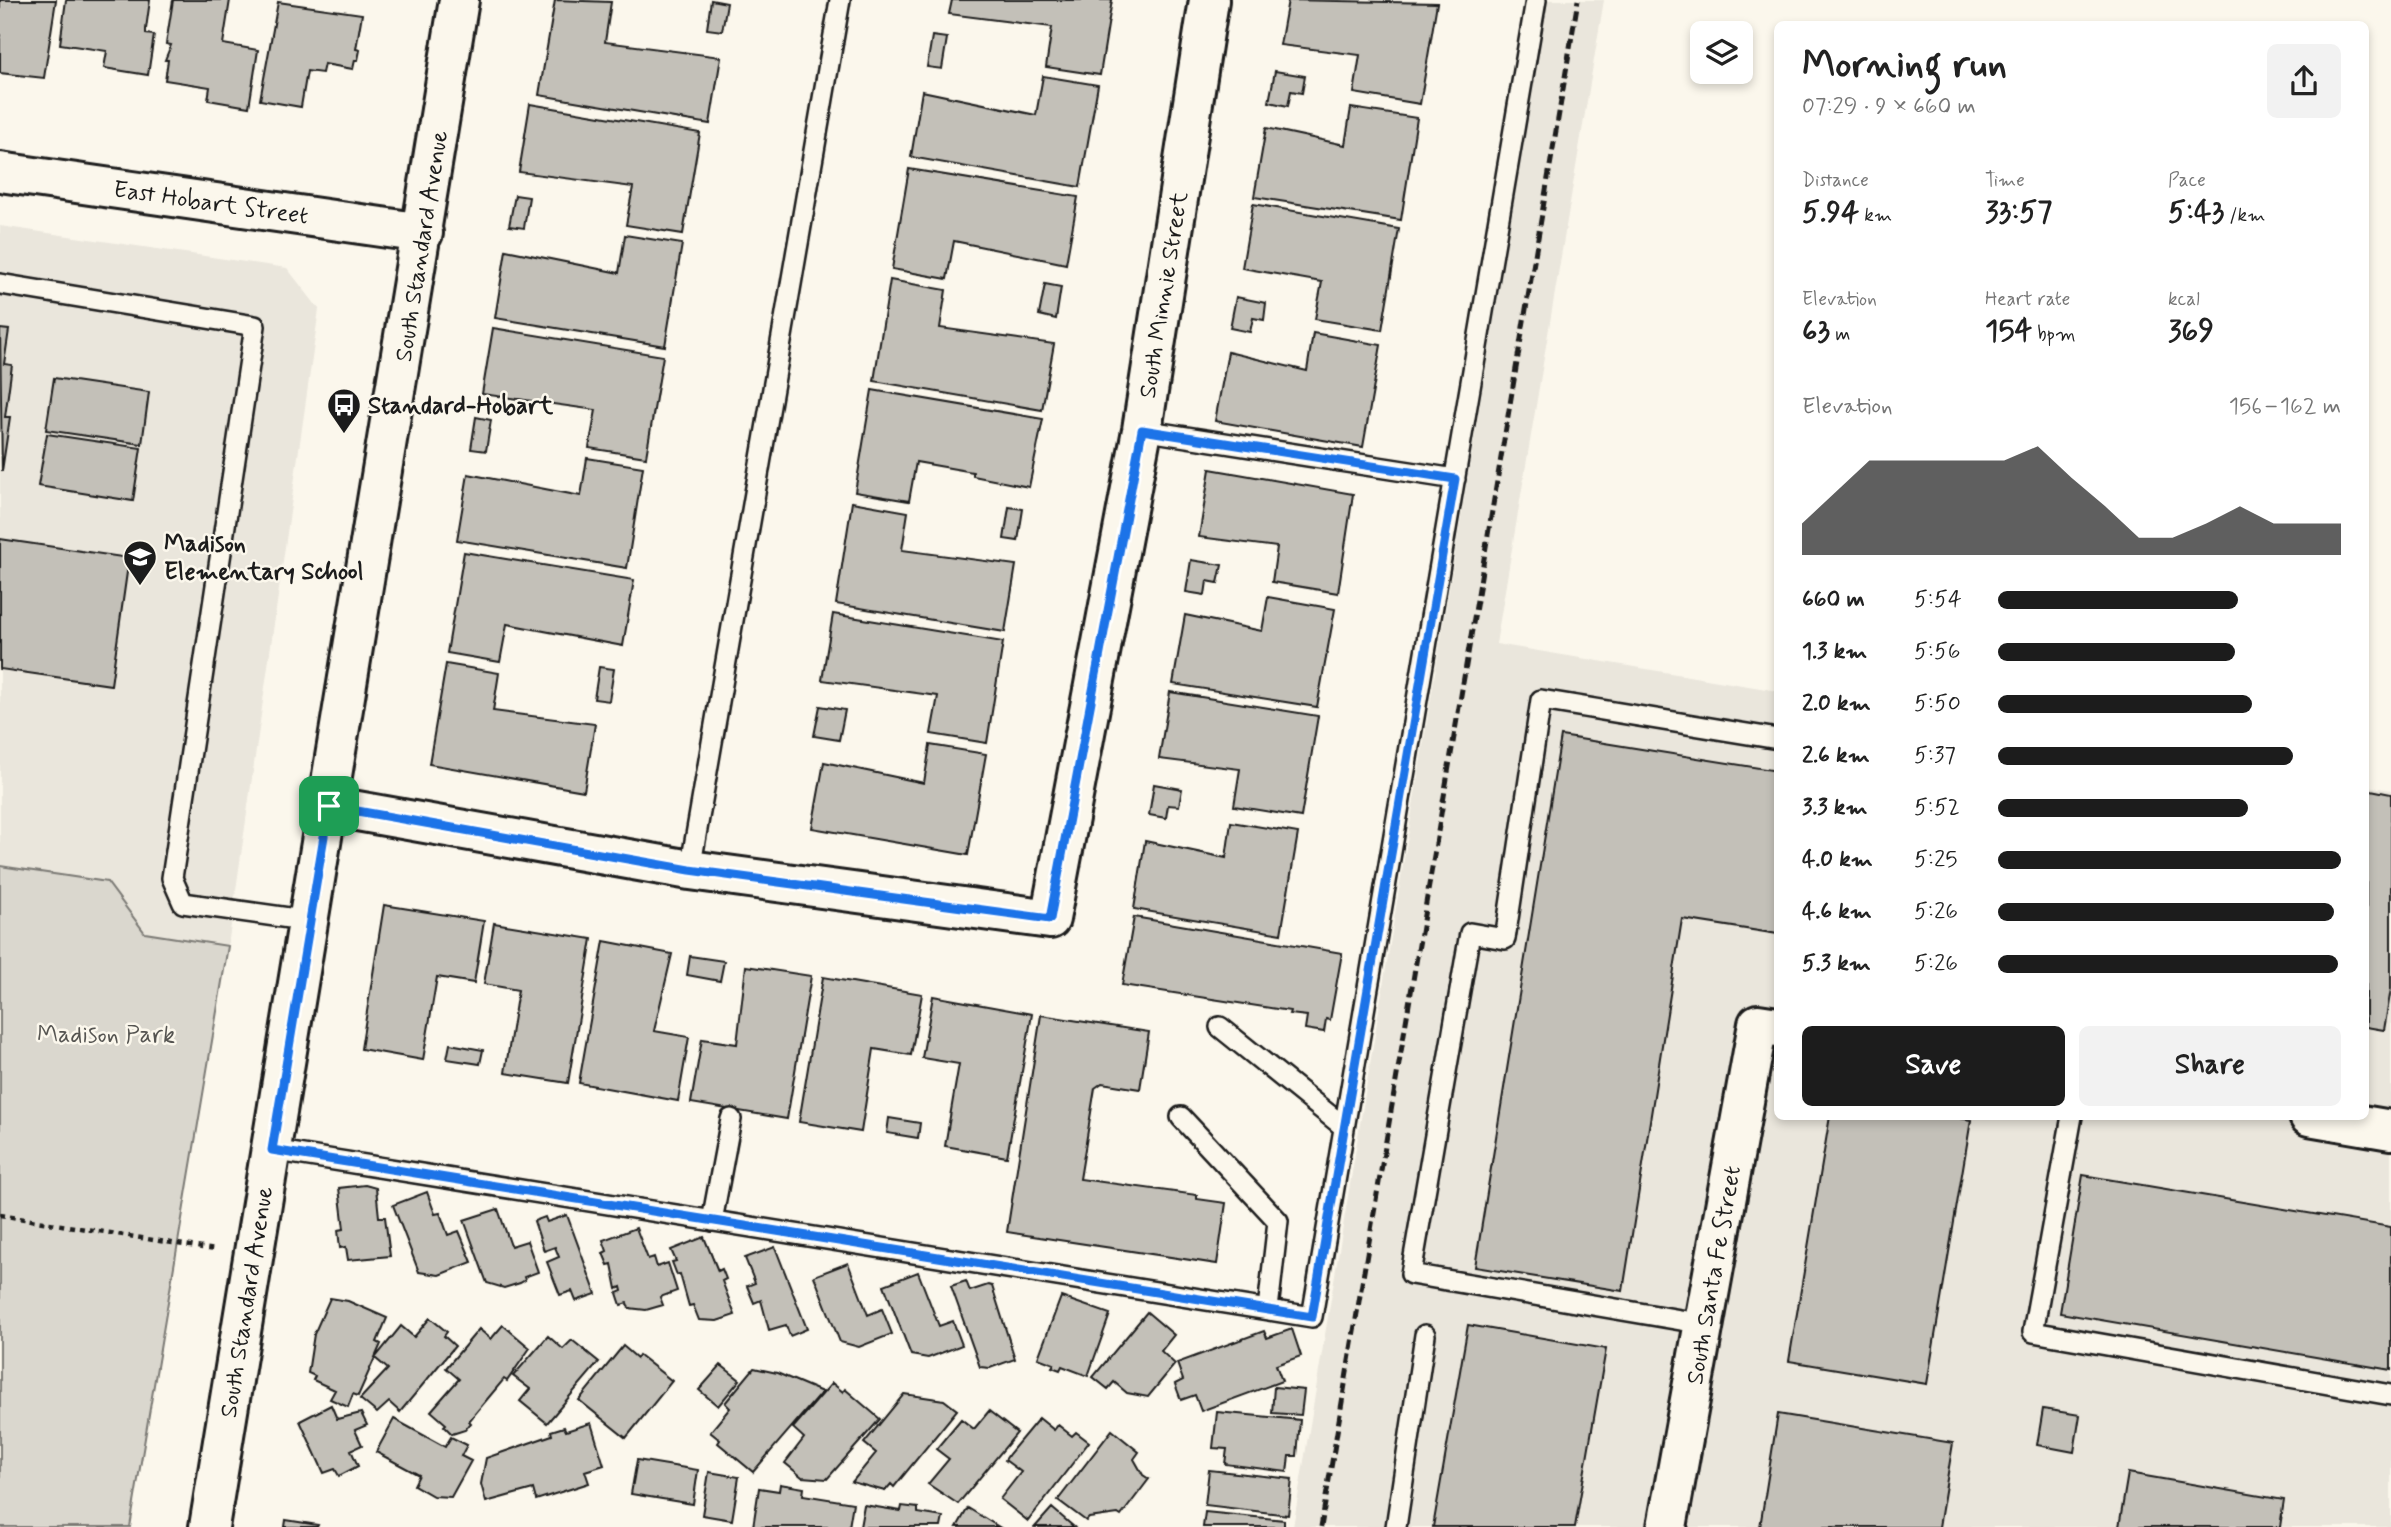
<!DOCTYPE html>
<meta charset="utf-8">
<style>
body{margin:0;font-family:Mynerve,sans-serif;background:#f2f2f2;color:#222;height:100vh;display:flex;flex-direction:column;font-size:26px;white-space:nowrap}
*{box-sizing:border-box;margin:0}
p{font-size:23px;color:#767676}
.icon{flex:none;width:38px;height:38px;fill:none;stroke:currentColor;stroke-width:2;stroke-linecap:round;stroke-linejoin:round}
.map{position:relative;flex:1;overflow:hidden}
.side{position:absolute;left:1774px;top:21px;width:595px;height:1099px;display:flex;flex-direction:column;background:#fff;border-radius:10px;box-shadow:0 4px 10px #0003}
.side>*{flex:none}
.controls{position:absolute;left:1690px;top:21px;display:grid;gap:14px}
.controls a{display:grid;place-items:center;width:63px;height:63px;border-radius:10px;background:#fff;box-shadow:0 4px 10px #0003;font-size:35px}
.pin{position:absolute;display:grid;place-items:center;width:60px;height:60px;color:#fff;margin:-30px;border-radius:14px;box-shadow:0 4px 10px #0006}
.round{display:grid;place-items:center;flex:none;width:74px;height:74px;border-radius:10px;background:#f2f2f2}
.head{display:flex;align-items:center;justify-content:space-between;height:119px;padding:0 28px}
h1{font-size:38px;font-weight:700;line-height:52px}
.figures{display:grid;grid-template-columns:repeat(3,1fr);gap:10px;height:119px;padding:7px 28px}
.figures div{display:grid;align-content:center}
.figures b{font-size:30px;font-weight:700}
.figures small{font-size:19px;font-weight:400}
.figures p{font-size:19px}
.chart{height:196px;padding:14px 28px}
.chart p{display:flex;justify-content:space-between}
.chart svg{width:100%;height:126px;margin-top:7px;fill:#1c1c1c;opacity:.7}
.primary-button{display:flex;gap:14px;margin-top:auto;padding:14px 28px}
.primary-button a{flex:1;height:80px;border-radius:10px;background:#1c1c1c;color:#fff;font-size:28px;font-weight:700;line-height:80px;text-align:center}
.primary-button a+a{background:#f2f2f2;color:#222}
ul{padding:0 28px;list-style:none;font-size:23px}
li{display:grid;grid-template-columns:112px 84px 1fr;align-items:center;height:52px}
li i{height:18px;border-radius:9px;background:#1c1c1c}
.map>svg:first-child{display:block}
.built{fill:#eae6dc}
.green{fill:#dad7ce;stroke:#7b7a75;stroke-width:2}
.building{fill:#c3c0b8;stroke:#1c1c1c;stroke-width:2}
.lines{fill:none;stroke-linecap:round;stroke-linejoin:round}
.service-casing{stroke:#1c1c1c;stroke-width:24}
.minor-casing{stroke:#1c1c1c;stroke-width:44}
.tertiary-casing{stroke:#1c1c1c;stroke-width:44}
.path{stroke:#1c1c1c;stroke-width:4.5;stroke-dasharray:5 5;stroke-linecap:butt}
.service{stroke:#fbf7ec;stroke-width:19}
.minor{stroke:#fbf7ec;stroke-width:38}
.tertiary{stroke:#fbf7ec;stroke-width:38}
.rail{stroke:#1c1c1c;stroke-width:5;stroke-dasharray:10 5;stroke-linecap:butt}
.route-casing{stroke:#fff;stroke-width:14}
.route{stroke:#1a73e8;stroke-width:9}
.labels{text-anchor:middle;stroke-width:5;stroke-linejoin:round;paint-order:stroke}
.street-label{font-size:24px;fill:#1c1c1c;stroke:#fbf7ec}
.poi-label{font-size:24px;font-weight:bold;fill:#1c1c1c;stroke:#fbf7ec;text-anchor:start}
.park-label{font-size:24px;fill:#555451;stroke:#fbf7ec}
</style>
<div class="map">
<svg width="2391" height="1527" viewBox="0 0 2391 1527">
<rect width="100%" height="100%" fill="#fbf7ec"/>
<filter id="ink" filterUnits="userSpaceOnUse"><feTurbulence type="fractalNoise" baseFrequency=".0143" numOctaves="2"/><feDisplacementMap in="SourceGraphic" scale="14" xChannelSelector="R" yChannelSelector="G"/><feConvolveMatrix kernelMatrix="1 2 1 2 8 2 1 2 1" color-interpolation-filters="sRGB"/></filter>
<g filter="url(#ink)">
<path class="built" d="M 1547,0 L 1604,0 L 1496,644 L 1778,691 L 1778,1116 L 2366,1116 L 2366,786 L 2391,790 L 2391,1527 L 1293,1527 Z
M 0,226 L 287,268 L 319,309 L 228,946 L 145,933 L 107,882 L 0,866 Z"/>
<path class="green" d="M 0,866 L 107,882 L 145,933 L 228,946 L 130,1527 L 0,1527 Z"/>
<path class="building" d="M 0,0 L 56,0 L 44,78 L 0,73 Z
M 66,0 L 150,0 L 146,29 L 146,34 L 154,35 L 148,75 L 104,68 L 107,51 L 60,44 Z
M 173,0 L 230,0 L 223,44 L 258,50 L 249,107 L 208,100 L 210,87 L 165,80 L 168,60 L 165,60 L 171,45 L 166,44 Z
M 555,0 L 611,2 L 605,42 L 721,57 L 710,124 L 539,95 Z
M 711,0 L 727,3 L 722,31 L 707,29 Z
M 952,0 L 1112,0 L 1100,75 L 1046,67 L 1052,27 L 949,14 Z
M 1288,0 L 1437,3 L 1420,104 L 1354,93 L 1360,55 L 1280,45 Z
M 278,2 L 362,14 L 356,49 L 360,50 L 358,60 L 355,60 L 353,69 L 324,64 L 322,73 L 307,71 L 301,107 L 260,100 Z
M 932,36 L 947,38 L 942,69 L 927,67 Z
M 1275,71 L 1305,76 L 1302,93 L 1291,91 L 1288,106 L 1269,102 Z
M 1043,76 L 1098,85 L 1080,187 L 911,157 L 922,91 L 1036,115 Z
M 530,104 L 700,133 L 683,234 L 626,225 L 633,187 L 519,172 Z
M 1351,108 L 1417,118 L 1401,220 L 1254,197 L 1266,128 L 1345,145 Z
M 909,169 L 1078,197 L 1066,264 L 954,241 L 947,279 L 892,269 Z
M 515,195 L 529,197 L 524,228 L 509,226 Z
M 1253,204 L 1399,229 L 1382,330 L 1315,319 L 1322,282 L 1242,268 Z
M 625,235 L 682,244 L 665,346 L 495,318 L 506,250 L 619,273 Z
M 890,280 L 946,290 L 940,328 L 1054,344 L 1042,410 L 874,381 Z
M 1045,284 L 1061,287 L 1056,319 L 1039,315 Z
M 1236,297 L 1266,303 L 1264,320 L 1253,318 L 1250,332 L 1230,328 Z
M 493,328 L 663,356 L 646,457 L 589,448 L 596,410 L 482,394 Z
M 0,329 L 9,330 L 4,364 L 12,365 L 5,417 L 10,417 L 2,471 Z
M 1313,333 L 1381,345 L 1363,447 L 1215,421 L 1228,352 L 1307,371 Z
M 54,378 L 149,392 L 142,444 L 46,430 Z
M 872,390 L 1043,419 L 1029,487 L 973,476 L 973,472 L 916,462 L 909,501 L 855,492 Z
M 476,417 L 491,420 L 486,451 L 471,449 Z
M 47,434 L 141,448 L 133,501 L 38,486 Z
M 587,458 L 643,467 L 627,568 L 457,540 L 468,474 L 581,496 Z
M 1210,469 L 1353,494 L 1338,593 L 1272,582 L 1277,547 L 1199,537 Z
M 852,502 L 908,512 L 902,550 L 1016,565 L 1005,632 L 836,604 Z
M 1009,507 L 1023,509 L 1018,541 L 1004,539 Z
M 0,539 L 129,558 L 111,685 L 0,669 Z
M 464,552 L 634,580 L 623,646 L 507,624 L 500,662 L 447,653 Z
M 1191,560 L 1222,565 L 1218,583 L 1207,581 L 1205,595 L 1186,592 Z
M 1268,597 L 1335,609 L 1317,707 L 1173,684 L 1185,615 L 1262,631 Z
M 833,614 L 1003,642 L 987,743 L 931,734 L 938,696 L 822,680 Z
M 446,664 L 499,673 L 493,711 L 595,724 L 584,791 L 429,764 Z
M 599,667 L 614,669 L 609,701 L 594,699 Z
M 1170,692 L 1318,716 L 1301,817 L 1234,806 L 1240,769 L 1159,759 Z
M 820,706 L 845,710 L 839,740 L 814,736 Z
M 1561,736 L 1778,771 L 1778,934 L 1682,919 L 1623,1291 L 1475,1267 Z
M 930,745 L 986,754 L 968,855 L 812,828 L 824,762 L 924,783 Z
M 1154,784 L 1182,789 L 1179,806 L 1168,805 L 1166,818 L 1149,815 Z
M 2366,789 L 2391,794 L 2391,989 L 2384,1030 L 2366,1027 Z
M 1231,822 L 1298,833 L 1281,934 L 1134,909 L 1145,841 L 1226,858 Z
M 384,905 L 484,921 L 474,983 L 437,977 L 423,1060 L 361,1049 Z
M 1134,917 L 1342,953 L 1330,1020 L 1326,1019 L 1324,1032 L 1305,1029 L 1307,1016 L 1289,1014 L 1290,1011 L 1122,985 Z
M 494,923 L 592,939 L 568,1083 L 505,1073 L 518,990 L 484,984 Z
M 604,941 L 672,954 L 654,1031 L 689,1037 L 678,1101 L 579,1083 Z
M 690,956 L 724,961 L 720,981 L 687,975 Z
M 746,966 L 811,976 L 787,1119 L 691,1103 L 702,1039 L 737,1044 Z
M 823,977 L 922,994 L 911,1055 L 874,1049 L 861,1132 L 799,1122 Z
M 933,996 L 1032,1014 L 1007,1157 L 945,1146 L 959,1064 L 922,1058 Z
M 1041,1015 L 1149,1032 L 1140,1089 L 1102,1083 L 1095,1088 L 1080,1179 L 1197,1195 L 1197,1199 L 1226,1203 L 1217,1264 L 1007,1232 Z
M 450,1044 L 483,1050 L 480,1064 L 447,1059 Z
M 1830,1116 L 1948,1116 L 1971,1120 L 1927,1384 L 1789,1361 Z
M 889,1118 L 920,1123 L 918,1138 L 887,1133 Z
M 2083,1175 L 2391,1227 L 2391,1370 L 2060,1313 Z
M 365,1185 L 376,1188 L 379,1217 L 385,1217 L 390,1256 L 348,1260 L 346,1247 L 340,1248 L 338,1230 L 344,1229 L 339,1188 Z
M 427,1192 L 435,1214 L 440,1213 L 448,1235 L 459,1231 L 472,1262 L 439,1275 L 419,1272 L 393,1205 Z
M 498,1209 L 511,1246 L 527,1241 L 538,1272 L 524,1277 L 525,1280 L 520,1283 L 504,1288 L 487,1283 L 464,1220 Z
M 567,1215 L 596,1294 L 576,1301 L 572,1291 L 560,1295 L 547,1262 L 559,1257 L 555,1247 L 544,1251 L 534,1221 L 545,1217 L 547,1222 Z
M 636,1228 L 648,1259 L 654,1257 L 657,1267 L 668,1263 L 677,1291 L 660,1297 L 663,1305 L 646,1310 L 629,1308 L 627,1303 L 621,1305 L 617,1293 L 622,1291 L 621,1287 L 617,1289 L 612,1264 L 608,1265 L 603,1253 L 607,1251 L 603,1240 Z
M 704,1237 L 718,1271 L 722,1269 L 726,1279 L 722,1281 L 735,1315 L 717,1321 L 699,1320 L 693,1305 L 689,1306 L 680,1274 L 677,1275 L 672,1262 L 676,1261 L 671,1250 Z
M 775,1247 L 807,1329 L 790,1336 L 786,1325 L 769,1330 L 761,1300 L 754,1303 L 747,1286 L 755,1283 L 745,1258 Z
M 848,1263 L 868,1315 L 882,1309 L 892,1334 L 859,1347 L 840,1342 L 814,1276 Z
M 918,1272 L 939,1326 L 953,1321 L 962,1345 L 928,1358 L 911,1355 L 884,1285 Z
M 966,1281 L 970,1291 L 988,1285 L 992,1286 L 1015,1359 L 990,1368 L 980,1367 L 951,1286 Z
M 1061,1297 L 1110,1314 L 1088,1376 L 1062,1366 L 1060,1370 L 1052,1367 L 1054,1364 L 1038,1358 Z
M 330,1298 L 348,1301 L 387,1318 L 377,1342 L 381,1344 L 358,1396 L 353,1394 L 348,1407 L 330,1399 L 335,1390 L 313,1380 L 315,1376 L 308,1373 L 314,1334 Z
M 1147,1312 L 1174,1335 L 1161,1351 L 1175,1364 L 1148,1397 L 1127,1393 L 1114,1382 L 1108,1389 L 1093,1377 Z
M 430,1318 L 447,1332 L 444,1336 L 455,1346 L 400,1412 L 389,1402 L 377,1413 L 360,1399 L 388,1369 L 375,1358 L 401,1326 L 414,1337 Z
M 503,1325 L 530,1348 L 507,1381 L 504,1379 L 469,1421 L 471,1423 L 465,1430 L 452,1434 L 444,1426 L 446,1424 L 431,1411 L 459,1379 L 446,1368 L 479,1329 L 491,1339 Z
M 1468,1325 L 1606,1349 L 1575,1527 L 1433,1527 Z
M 1292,1329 L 1301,1356 L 1276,1365 L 1282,1381 L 1201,1411 L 1195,1395 L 1181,1400 L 1175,1384 L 1183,1380 L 1177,1363 L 1264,1331 L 1267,1338 Z
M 548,1336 L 563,1349 L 572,1340 L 599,1362 L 547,1423 L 520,1401 L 530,1389 L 513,1376 Z
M 623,1346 L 637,1358 L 639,1355 L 672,1381 L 626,1438 L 579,1400 Z
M 721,1365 L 740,1380 L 718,1406 L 699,1390 Z
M 754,1368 L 777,1373 L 822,1392 L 753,1472 L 718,1443 L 720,1440 L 710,1432 L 730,1408 L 725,1403 Z
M 832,1383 L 843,1392 L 845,1389 L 880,1419 L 827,1479 L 802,1477 L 785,1463 L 804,1438 L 793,1428 Z
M 1274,1387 L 1304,1390 L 1301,1415 L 1272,1413 Z
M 904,1394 L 944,1400 L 957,1410 L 894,1487 L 891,1484 L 885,1491 L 852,1482 L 876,1453 L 864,1443 Z
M 331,1405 L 337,1419 L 361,1413 L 367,1425 L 355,1430 L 362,1445 L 351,1450 L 358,1466 L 339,1476 L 335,1469 L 324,1473 L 300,1421 Z
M 2043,1409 L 2080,1415 L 2074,1452 L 2037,1445 Z
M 989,1411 L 1017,1433 L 958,1504 L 928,1484 L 949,1459 L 936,1449 L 961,1419 L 974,1429 Z
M 1217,1412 L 1300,1420 L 1297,1456 L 1289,1456 L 1287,1472 L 1225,1464 L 1227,1449 L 1213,1448 Z
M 1778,1414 L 1953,1443 L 1939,1527 L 1760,1527 Z
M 1039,1418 L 1054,1430 L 1058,1425 L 1072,1436 L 1076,1432 L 1089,1442 L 1028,1521 L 1000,1499 L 1021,1472 L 1005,1460 L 1009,1454 Z
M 394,1419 L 445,1447 L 451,1437 L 467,1445 L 461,1456 L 471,1461 L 451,1497 L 433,1496 L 414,1485 L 419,1475 L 376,1452 Z
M 591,1423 L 604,1465 L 585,1471 L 589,1483 L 536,1500 L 533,1489 L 486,1502 L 481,1484 L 486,1458 L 552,1435 L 551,1431 L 564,1427 L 566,1431 Z
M 1112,1430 L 1139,1452 L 1134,1459 L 1143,1475 L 1149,1479 L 1121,1516 L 1118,1514 L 1089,1518 L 1086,1521 L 1058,1500 Z
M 637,1460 L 698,1470 L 693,1504 L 631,1494 Z
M 1209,1470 L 1292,1479 L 1288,1515 L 1205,1505 Z
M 709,1472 L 739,1477 L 732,1520 L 702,1515 Z
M 2128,1473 L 2284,1500 L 2280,1527 L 2119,1527 Z
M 780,1484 L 804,1488 L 803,1495 L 853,1503 L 849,1527 L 753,1527 L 759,1488 L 779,1491 Z
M 864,1505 L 901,1511 L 902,1506 L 918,1508 L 918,1513 L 943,1517 L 941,1527 L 860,1527 Z
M 968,1508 L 999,1527 L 957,1527 Z
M 1052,1508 L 1074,1527 L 1035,1527 Z
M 1205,1512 L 1284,1520 L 1284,1527 L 1203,1527 Z
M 286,1520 L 318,1525 L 317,1527 L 285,1527 Z"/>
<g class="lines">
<g class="service-casing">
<path id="service" d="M 0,284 L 255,326 L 172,878 L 183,903 L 310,921
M 1142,430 L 1455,479
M 690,870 L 840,0
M 1220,1027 L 1344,1127
M 2072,1116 L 2033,1332 L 2391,1395
M 1181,1117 L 1278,1221 L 1268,1309
M 272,1150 L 1312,1317 L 1536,0
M 712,1221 L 731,1119
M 1704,1324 L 1411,1274 L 1470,933 L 1505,939 L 1541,700 L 1778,739
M 1396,1527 L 1425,1335"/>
</g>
<g class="minor-casing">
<path id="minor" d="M 329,806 L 690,870 L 1050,919 L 1142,430 L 1209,0
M 2309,1116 L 2391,1130
M 1667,1527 L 1758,1024 L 1778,1027"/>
</g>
<g class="tertiary-casing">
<path id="tertiary" d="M 0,172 L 423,233
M 209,1527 L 459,0"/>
</g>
<path class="path" d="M 0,1215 L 215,1250"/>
<use href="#service" class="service"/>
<use href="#minor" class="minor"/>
<use href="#tertiary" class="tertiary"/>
<path class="rail" d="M 1321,1527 L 1578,0"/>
</g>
</g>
<g class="lines" filter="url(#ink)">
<g class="route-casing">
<path id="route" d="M 1142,430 L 1455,479 L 1312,1317 L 272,1150 L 329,806 L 690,870 L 1050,919 Z"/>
</g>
<use href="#route" class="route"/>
</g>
<defs>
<g id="bus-pin" transform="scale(1.75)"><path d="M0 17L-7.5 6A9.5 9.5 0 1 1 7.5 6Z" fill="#1c1c1c" stroke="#fbf7ec"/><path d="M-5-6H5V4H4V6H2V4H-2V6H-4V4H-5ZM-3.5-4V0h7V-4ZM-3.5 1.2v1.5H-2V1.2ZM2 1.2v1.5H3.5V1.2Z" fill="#fff"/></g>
<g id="school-pin" transform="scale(1.75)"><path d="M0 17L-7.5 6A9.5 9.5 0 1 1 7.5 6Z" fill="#1c1c1c" stroke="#fbf7ec"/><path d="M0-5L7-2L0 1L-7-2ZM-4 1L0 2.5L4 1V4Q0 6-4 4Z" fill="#fff"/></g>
</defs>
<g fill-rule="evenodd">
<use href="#bus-pin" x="344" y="405"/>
<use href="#school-pin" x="140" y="557"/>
</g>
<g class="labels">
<g class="street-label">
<text transform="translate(211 202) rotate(8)" y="8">East Hobart Street</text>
<text transform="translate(421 246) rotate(-81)" y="8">South Standard Avenue</text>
<text transform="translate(1163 295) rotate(-81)" y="8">South Minnie Street</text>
<text transform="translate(1713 1275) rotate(-80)" y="8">South Santa Fe Street</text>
<text transform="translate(246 1302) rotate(-81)" y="8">South Standard Avenue</text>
</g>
<g class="poi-label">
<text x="368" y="413">Standard-Hobart</text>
<text x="164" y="551">Madison<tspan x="164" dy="28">Elementary School</tspan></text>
</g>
<g class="park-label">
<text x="106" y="1042">Madison Park</text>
</g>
</g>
</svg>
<div class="controls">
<a><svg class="icon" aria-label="layers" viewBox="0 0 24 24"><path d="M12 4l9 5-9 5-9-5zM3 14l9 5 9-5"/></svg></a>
</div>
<div class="pin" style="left:329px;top:806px;background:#1e9e55"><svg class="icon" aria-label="arrive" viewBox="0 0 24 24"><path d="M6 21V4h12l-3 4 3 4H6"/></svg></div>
<section class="side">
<div class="head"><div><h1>Morning run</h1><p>07:29 · 9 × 660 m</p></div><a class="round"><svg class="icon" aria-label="share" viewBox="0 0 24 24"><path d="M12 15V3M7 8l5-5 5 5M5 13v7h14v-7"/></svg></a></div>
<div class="figures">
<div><p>Distance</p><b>5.94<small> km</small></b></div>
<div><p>Time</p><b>33:57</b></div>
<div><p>Pace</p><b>5:43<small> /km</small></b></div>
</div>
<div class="figures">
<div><p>Elevation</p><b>63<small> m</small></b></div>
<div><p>Heart rate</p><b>154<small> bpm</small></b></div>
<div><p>kcal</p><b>369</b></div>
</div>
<div class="chart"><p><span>Elevation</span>156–162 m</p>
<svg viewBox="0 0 160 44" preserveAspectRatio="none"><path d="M0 44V33L10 22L20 11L30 11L40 11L50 11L60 11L70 6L80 17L90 27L100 38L110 38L120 33L130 27L140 33L150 33L160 33V44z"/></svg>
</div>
<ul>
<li><b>660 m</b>5:54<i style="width:70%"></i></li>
<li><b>1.3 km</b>5:56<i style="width:69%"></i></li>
<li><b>2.0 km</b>5:50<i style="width:74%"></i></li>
<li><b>2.6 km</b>5:37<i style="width:86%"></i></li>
<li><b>3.3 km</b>5:52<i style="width:73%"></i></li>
<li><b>4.0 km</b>5:25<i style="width:100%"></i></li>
<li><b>4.6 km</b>5:26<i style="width:98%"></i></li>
<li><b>5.3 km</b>5:26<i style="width:99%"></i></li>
</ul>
<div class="primary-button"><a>Save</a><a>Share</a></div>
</section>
</div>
